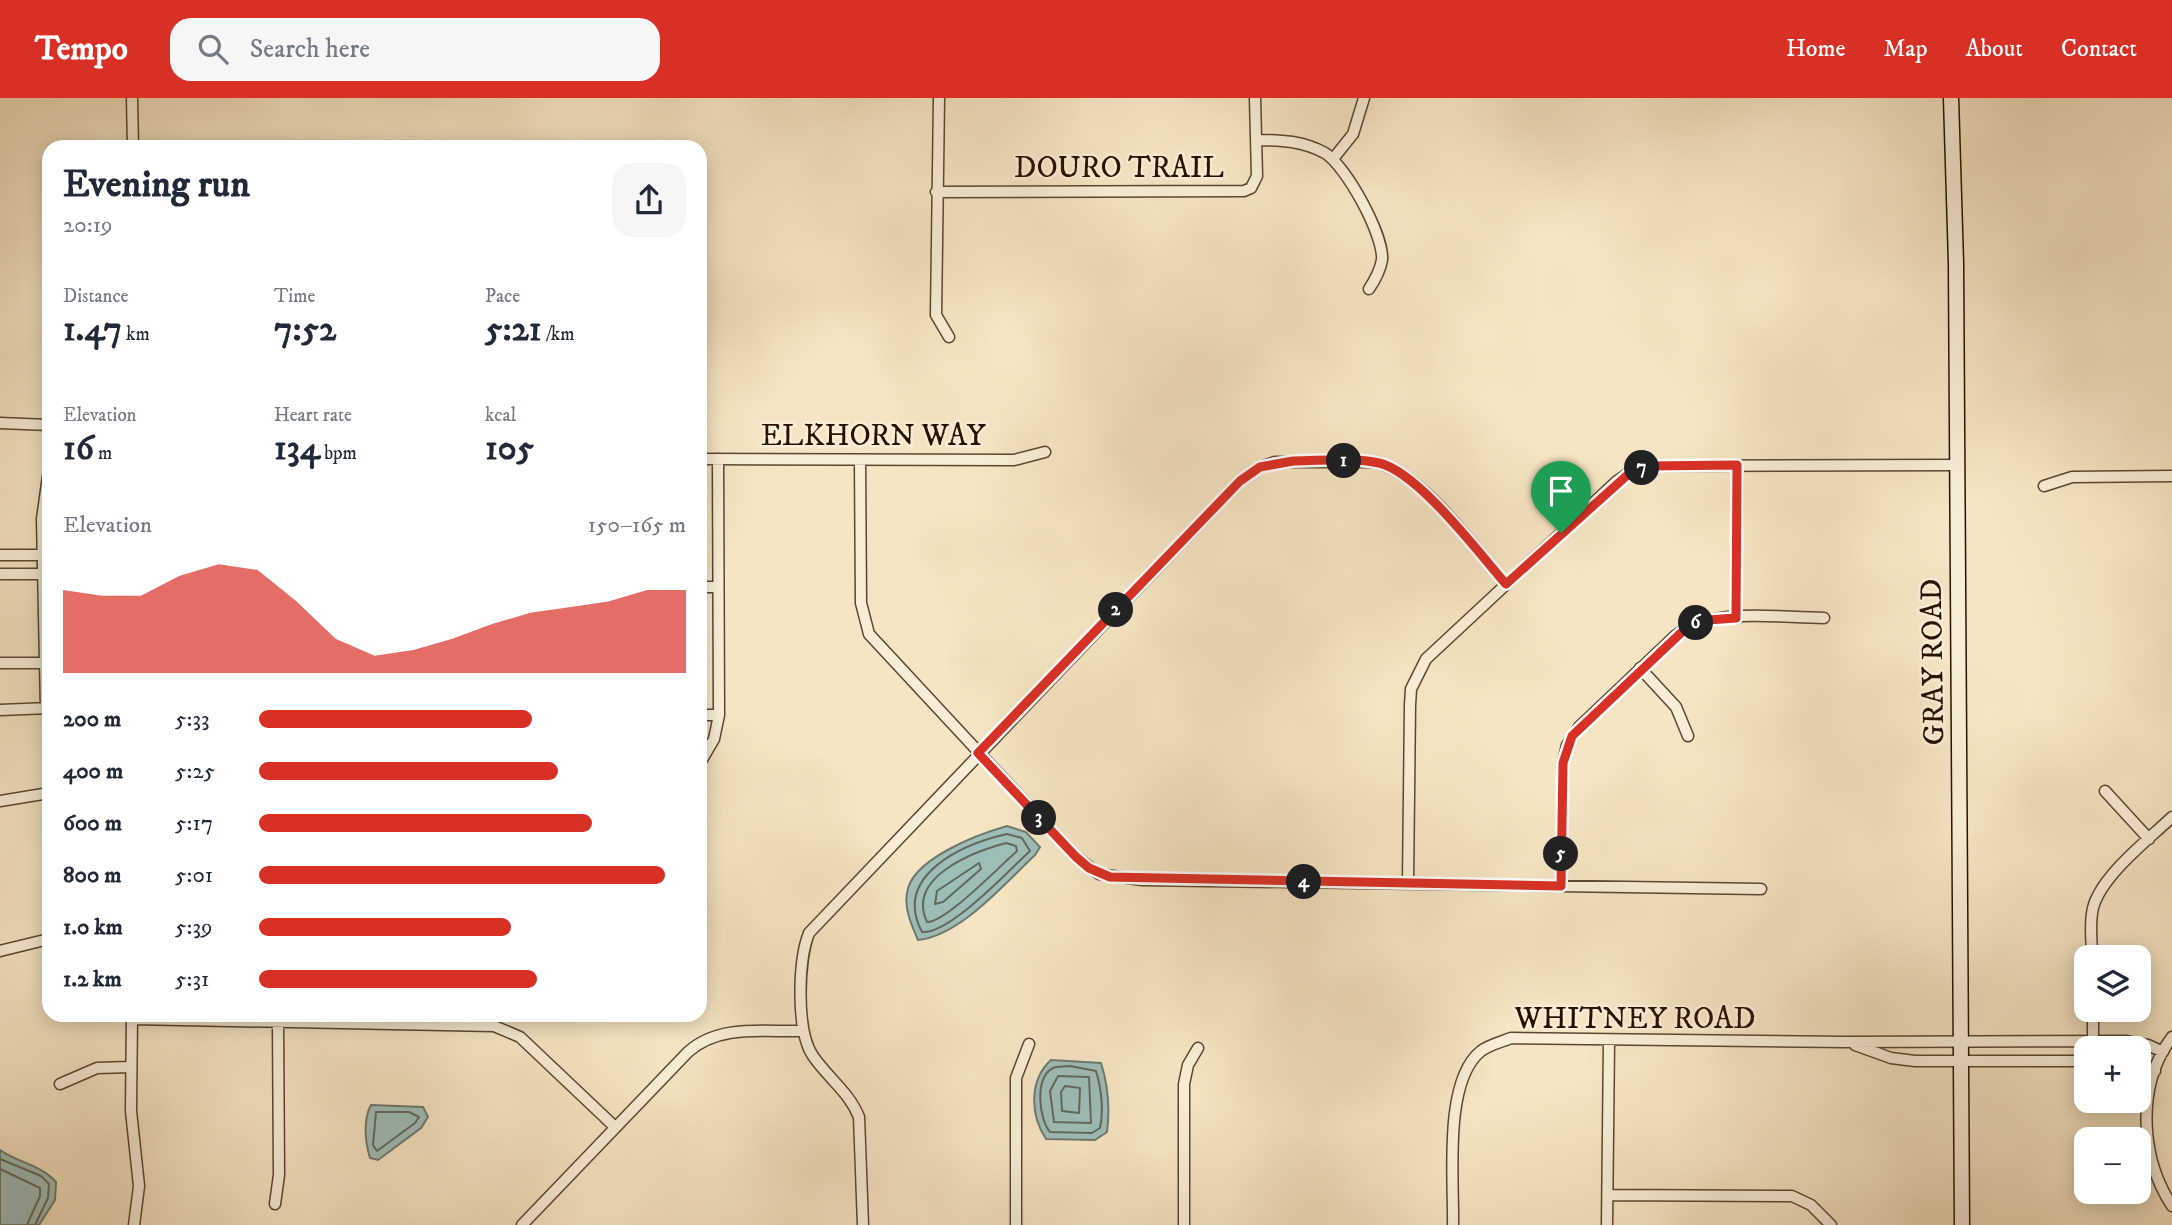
<!DOCTYPE html>
<meta charset="utf-8">
<style>
body{margin:0;font-family:"IM FELL DW Pica",serif;background:#f6f6f7;color:#1f2937;height:100vh;display:flex;flex-direction:column;font-size:26px;white-space:nowrap}
*{box-sizing:border-box;margin:0}
p{font-size:23px;color:#747a83}
.icon{flex:none;width:38px;height:38px;fill:none;stroke:currentColor;stroke-width:2;stroke-linecap:round;stroke-linejoin:round}
.map{position:relative;flex:1;overflow:hidden}
.panel{position:absolute;left:42px;top:42px;width:665px;height:882px;display:flex;flex-direction:column;background:#fff;border-radius:21px;box-shadow:0 4px 18px #0003}
.panel>*{flex:none}
.controls{position:absolute;left:2074px;top:847px;display:grid;gap:14px}
.controls a{display:grid;place-items:center;width:77px;height:77px;border-radius:14px;background:#fff;box-shadow:0 4px 18px #0003;font-size:35px}
.pin{position:absolute;display:grid;place-items:center;width:60px;height:60px;color:#fff;margin:-72px -30px;border-radius:50% 50% 50% 0;rotate:-45deg;box-shadow:0 0 7px #0007}
.pin .icon{rotate:45deg}
.km{position:absolute;width:35px;height:35px;margin:-18px;border-radius:50%;background:#222;color:#fff;font-size:19px;line-height:35px;text-align:center}
.round{display:grid;place-items:center;flex:none;width:74px;height:74px;border-radius:21px;background:#f6f6f7}
.overview{display:flex;align-items:center;justify-content:space-between;height:119px;padding:0 21px}
h1{font-size:38px;font-weight:700;line-height:52px}
.figures{display:grid;grid-template-columns:repeat(3,1fr);gap:10px;height:119px;padding:7px 21px}
.figures div{display:grid;align-content:center}
.figures b{font-size:35px;font-weight:700}
.figures small{font-size:19px;font-weight:400}
.figures p{font-size:19px}
.chart{height:196px;padding:14px 21px}
.chart p{display:flex;justify-content:space-between}
.chart svg{width:100%;height:126px;margin-top:7px;fill:#d93025;opacity:.7}
ul{padding:0 21px;list-style:none;font-size:23px}
li{display:grid;grid-template-columns:112px 84px 1fr;align-items:center;height:52px}
li i{height:18px;border-radius:9px;background:#d93025}
header{display:flex;align-items:center;gap:42px;box-sizing:border-box;height:98px;padding:0 35px;background:#d93025;color:#fff}
header strong{font-size:33px}
nav{display:flex;gap:38px;margin-inline-start:auto;font-size:24px}
.search{width:490px;height:63px;background:#f6f6f7;display:flex;align-items:center;gap:18px;box-sizing:border-box;padding:0 24px;border-radius:21px;color:#747a83;font-size:26px}
.map>svg:first-child{display:block}
.water{fill:#9dbeb8;stroke:#6f796e;stroke-width:2}
.lines{fill:none;stroke-linecap:round;stroke-linejoin:round}
.shore{stroke:#63685c;stroke-width:2}
.street-casing{stroke:#5c4630;stroke-width:13}
.secondary-casing{stroke:#291100;stroke-width:17}
.street{stroke:#f8eed7;stroke-width:10}
.secondary{stroke:#f8eed7;stroke-width:14}
.route-casing{stroke:#fff;stroke-width:14}
.route{stroke:#d93025;stroke-width:9}
.labels{text-anchor:middle;stroke-width:5;stroke-linejoin:round;paint-order:stroke}
.street-label{font-size:30px;fill:#291100;stroke:#f8eed7}
</style>
<header>
<strong>Tempo</strong>
<div class="search"><svg class="icon" aria-label="search" viewBox="0 0 24 24"><circle cx="10" cy="10" r="6"/><path d="M15 15l6 6"/></svg>Search here</div>
<nav><a>Home</a><a>Map</a><a>About</a><a>Contact</a></nav>
</header>
<div class="map">
<svg width="2172" height="1127" viewBox="0 0 2172 1127">
<rect width="100%" height="100%" fill="#f5e5c2"/>
<filter id="stains"><feTurbulence type="fractalNoise" baseFrequency=".00286" numOctaves="4"/><feColorMatrix values="0 0 0 0 .2 0 0 0 0 .09 0 0 0 0 .02 0 0 0 .5 -.17"/></filter>
<radialGradient id="worn" r=".72"><stop offset=".6" stop-color="#630" stop-opacity="0"/><stop offset="1" stop-color="#630" stop-opacity=".3"/></radialGradient>
<path class="water" d="M 1007,728 L 1026,734 L 1040,749 L 1035,757 C 1004,786 960,838 918,842 C 912,828 904,811 907,795 C 911,761 979,736 1007,728 Z
M 1051,962 L 1101,965 C 1108,987 1110,1011 1107,1034 L 1095,1042 L 1046,1041 C 1030,1017 1029,982 1051,962 Z
M 371,1007 L 423,1009 L 428,1019 L 421,1030 L 378,1062 L 370,1060 C 365,1044 363,1021 371,1007 Z
M 0,1052 C 19,1065 41,1067 56,1084 L 55,1102 L 39,1127 L 0,1127 Z"/>
<g class="lines">
<path class="shore" d="M 1007,736 L 1022,740 L 1030,753 C 1008,773 950,836 922,834 C 892,777 963,746 1007,736 Z
M 1006,745 L 1016,748 L 1017,753 C 1001,767 945,825 927,824 C 906,779 973,754 1006,745 Z
M 979,765 L 981,771 L 943,804 L 935,806 L 937,793 Z
M 1070,968 L 1096,973 C 1101,989 1104,1013 1100,1030 L 1092,1035 L 1050,1034 C 1039,1021 1034,980 1053,970 C 1057,968 1064,969 1070,968 Z
M 1058,978 L 1089,979 L 1091,1025 L 1054,1024 L 1050,993 Z
M 1065,988 L 1080,990 L 1079,1015 L 1062,1013 L 1061,994 Z
M 376,1014 L 409,1014 L 419,1019 L 415,1025 L 377,1053 L 373,1047 Z
M 0,1061 L 41,1078 L 49,1086 L 48,1100 L 35,1127
M 0,1071 L 40,1090 L 40,1098 L 27,1127"/>
<g class="street-casing">
<path id="street" d="M 132,0 L 133,49
M 939,0 L 936,217 L 949,239
M 1257,42 C 1282,42 1303,43 1325,55 C 1346,68 1384,137 1382,162 C 1380,173 1375,182 1369,191
M 1333,61 L 1353,36 L 1364,0
M 936,94 L 1244,93 L 1251,90 L 1257,78 L 1255,0
M 0,325 L 49,327
M 700,361 L 1014,362 L 1045,354
M 860,362 L 861,505 L 869,536 L 1076,759 L 1099,776 L 1142,782 L 1761,791
M 2044,388 L 2072,379 L 2172,378
M 0,457 L 49,457
M 0,476 L 49,476
M 700,489 L 718,489
M 1736,520 L 1737,367
M 0,565 L 45,565
M 1640,570 L 1676,609 L 1688,638
M 46,611 L 42,421 L 49,371
M 0,612 L 49,610
M 700,617 L 719,617
M 700,665 L 714,641 L 719,617 L 718,361
M 2105,693 L 2149,741
M 0,703 L 49,695
M 1408,785 L 1410,607 L 1411,591 L 1426,561 L 1617,383 L 1633,372 L 1648,368 L 1957,367
M 1561,788 L 1563,665 L 1567,647 L 1579,629 L 1675,538 C 1715,508 1776,520 1824,520
M 0,853 L 49,841
M 2092,859 C 2092,843 2089,826 2093,810 C 2101,778 2148,742 2172,719
M 2093,912 L 2093,947
M 132,917 L 131,1013 L 139,1088 L 134,1127
M 132,921 L 494,928 L 520,939 L 615,1029
M 2172,939 C 2136,987 2140,1059 2172,1108
M 1855,947 L 1891,960 L 1915,963 L 2086,963
M 2138,965 L 2155,973
M 60,986 L 97,970 L 130,969
M 1608,1097 L 1792,1098 L 1811,1107 L 1831,1127
M 275,1106 L 279,1077 L 278,923
M 522,1127 L 688,954 C 719,926 763,934 802,933
M 863,1127 L 859,1019 C 849,994 828,980 813,958 C 796,933 798,863 809,835 L 1240,383 L 1260,369 L 1275,364 L 1376,364 C 1425,378 1472,447 1506,486
M 1016,1127 L 1016,980 L 1029,946
M 1184,1127 L 1184,986 L 1188,967 L 1198,950
M 1453,1127 C 1454,1082 1443,983 1481,953 C 1489,947 1501,944 1511,940 L 1846,944 L 2125,943 L 2148,947 L 2163,954
M 1607,1127 L 1609,943"/>
</g>
<g class="secondary-casing">
<path id="secondary" d="M 1951,0 L 1956,165 L 1962,1127"/>
</g>
<use href="#street" class="street"/>
<use href="#secondary" class="secondary"/>
</g>
<g class="lines">
<g class="route-casing">
<path id="route" d="M 1293,363 C 1320,363 1352,359 1379,365 C 1418,374 1478,454 1506,486 L 1633,372 L 1648,368 L 1737,367 L 1736,520 L 1708,522 L 1684,532 L 1572,638 L 1563,665 L 1561,788 L 1110,779 L 1089,770 L 1076,759 L 978,655 L 1240,383 L 1260,369 Z"/>
</g>
<use href="#route" class="route"/>
</g>
<g class="labels">
<g class="street-label">
<text x="1119" y="79">DOURO TRAIL</text>
<text x="873" y="347">ELKHORN WAY</text>
<text transform="translate(1932 564) rotate(-91)" y="10">GRAY ROAD</text>
<text x="1635" y="930">WHITNEY ROAD</text>
</g>
</g>
<rect width="100%" height="100%" filter="url(#stains)"/>
<rect width="100%" height="100%" fill="url(#worn)"/>
</svg>
<div class="controls">
<a><svg class="icon" aria-label="layers" viewBox="0 0 24 24"><path d="M12 4l9 5-9 5-9-5zM3 14l9 5 9-5"/></svg></a>
<a>+</a>
<a>−</a>
</div>
<div class="pin" style="left:1561px;top:435px;background:#1e9e55"><svg class="icon" aria-label="arrive" viewBox="0 0 24 24"><path d="M6 21V4h12l-3 4 3 4H6"/></svg></div>
<b class="km" style="left:1344px;top:363px">1</b>
<b class="km" style="left:1116px;top:512px">2</b>
<b class="km" style="left:1039px;top:720px">3</b>
<b class="km" style="left:1304px;top:784px">4</b>
<b class="km" style="left:1561px;top:756px">5</b>
<b class="km" style="left:1696px;top:525px">6</b>
<b class="km" style="left:1642px;top:370px">7</b>
<section class="panel">
<div class="overview"><div><h1>Evening run</h1><p>20:19</p></div><a class="round"><svg class="icon" aria-label="share" viewBox="0 0 24 24"><path d="M12 15V3M7 8l5-5 5 5M5 13v7h14v-7"/></svg></a></div>
<div class="figures">
<div><p>Distance</p><b>1.47<small> km</small></b></div>
<div><p>Time</p><b>7:52</b></div>
<div><p>Pace</p><b>5:21<small> /km</small></b></div>
</div>
<div class="figures">
<div><p>Elevation</p><b>16<small> m</small></b></div>
<div><p>Heart rate</p><b>134<small> bpm</small></b></div>
<div><p>kcal</p><b>105</b></div>
</div>
<div class="chart"><p><span>Elevation</span>150–165 m</p>
<svg viewBox="0 0 160 44" preserveAspectRatio="none"><path d="M0 44V15L10 17L20 17L30 10L40 6L50 8L60 19L70 32L80 38L90 36L100 32L110 27L120 23L130 21L140 19L150 15L160 15V44z"/></svg>
</div>
<ul>
<li><b>200 m</b>5:33<i style="width:64%"></i></li>
<li><b>400 m</b>5:25<i style="width:70%"></i></li>
<li><b>600 m</b>5:17<i style="width:78%"></i></li>
<li><b>800 m</b>5:01<i style="width:95%"></i></li>
<li><b>1.0 km</b>5:39<i style="width:59%"></i></li>
<li><b>1.2 km</b>5:31<i style="width:65%"></i></li>
</ul>
</section>
</div>
